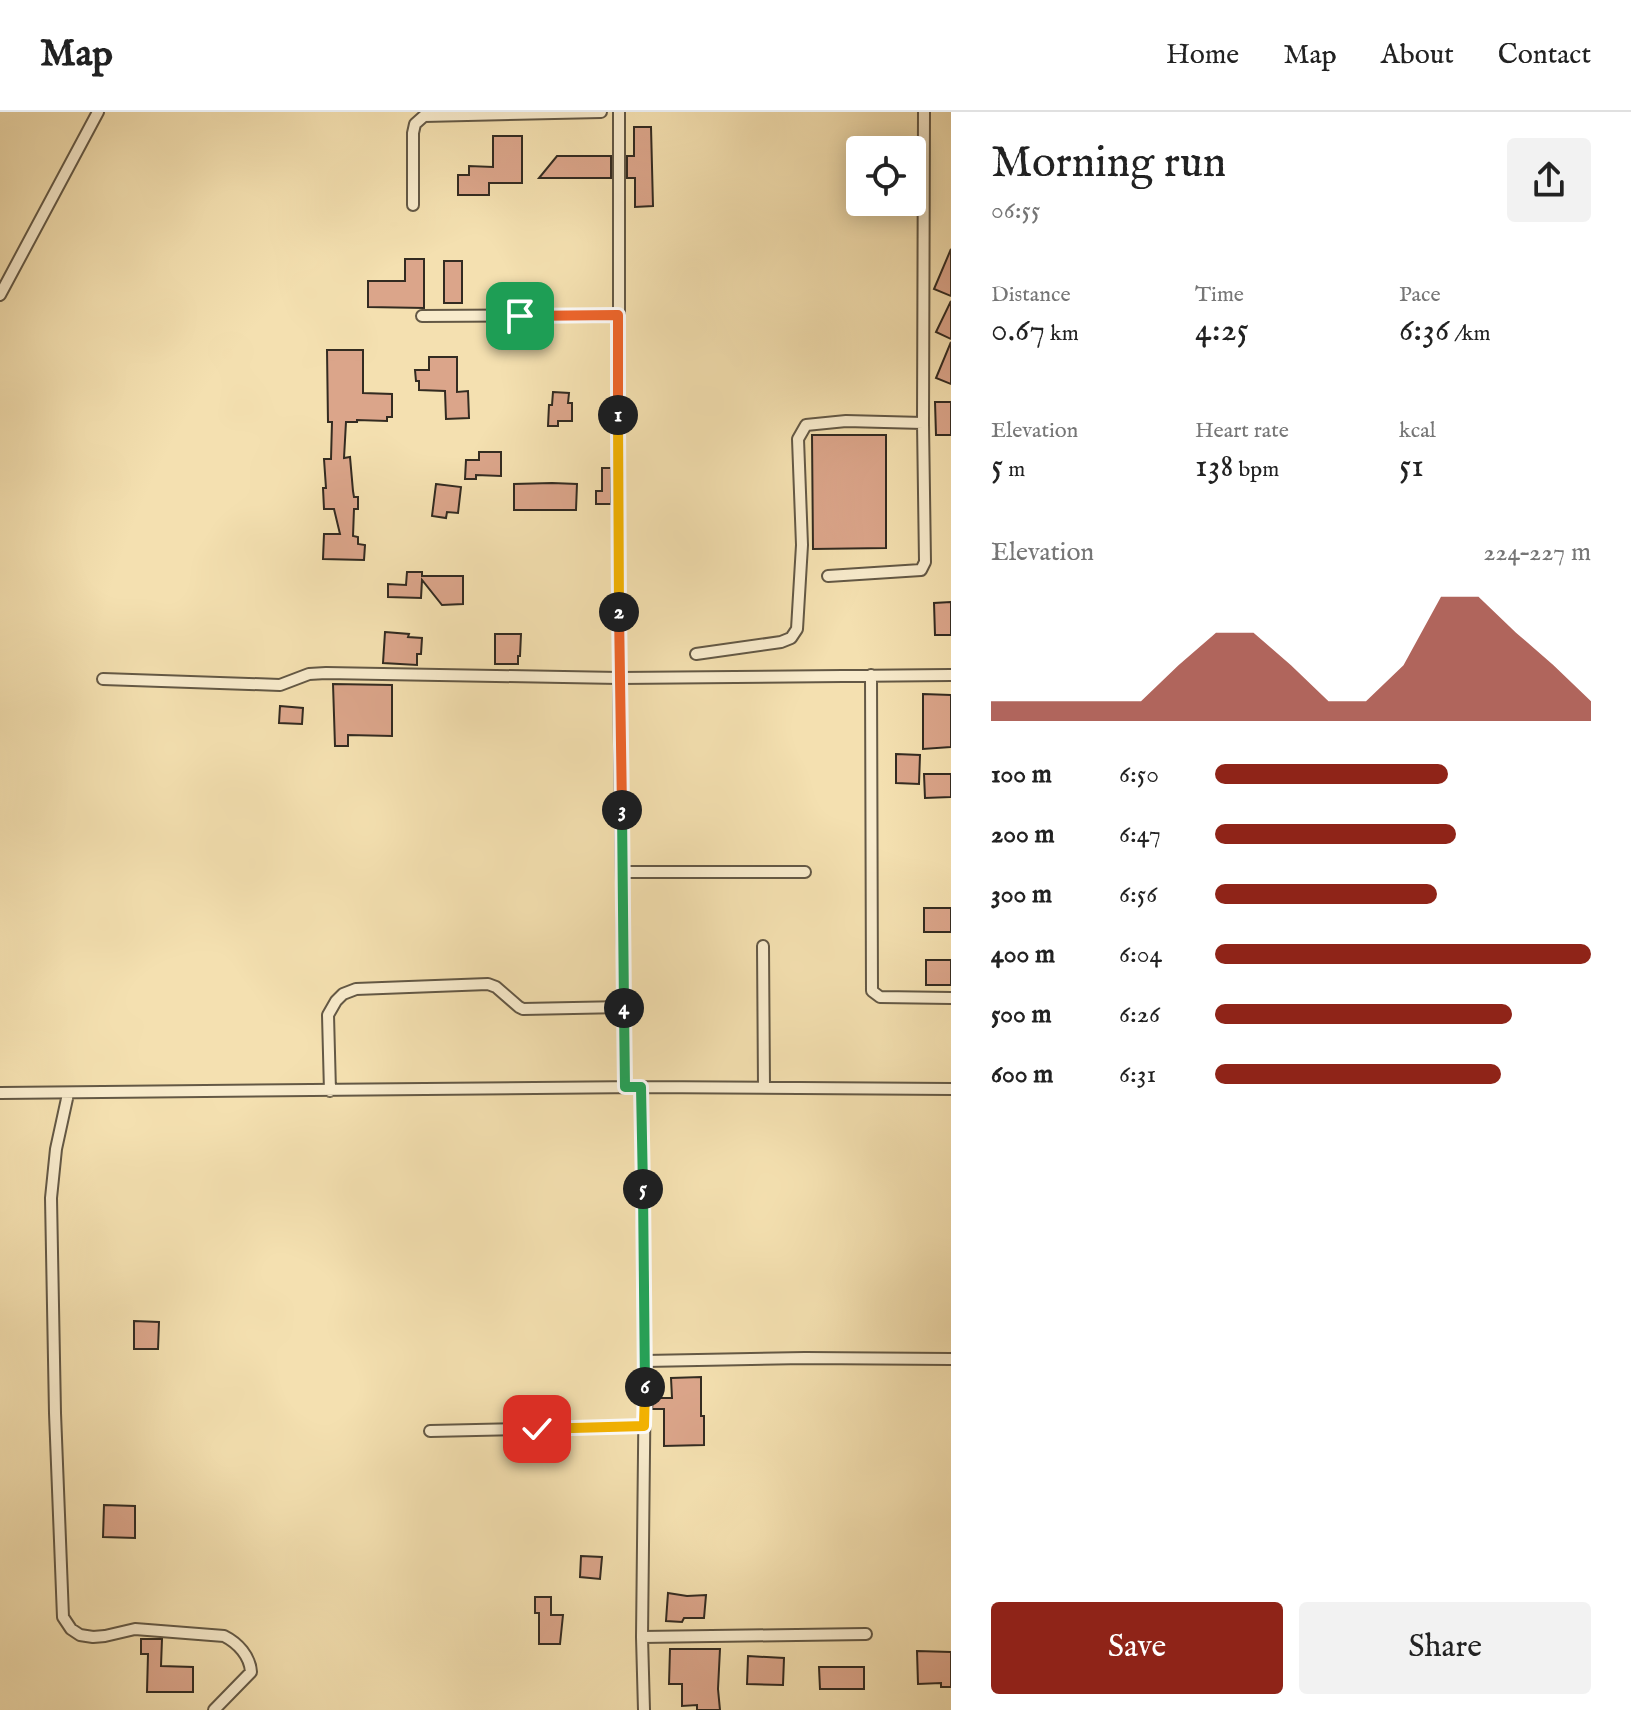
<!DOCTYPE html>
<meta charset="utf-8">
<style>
body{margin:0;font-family:"IM FELL English",serif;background:#f2f2f2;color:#222;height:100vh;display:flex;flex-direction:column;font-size:30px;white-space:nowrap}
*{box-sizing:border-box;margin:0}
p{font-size:26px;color:#767676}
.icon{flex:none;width:44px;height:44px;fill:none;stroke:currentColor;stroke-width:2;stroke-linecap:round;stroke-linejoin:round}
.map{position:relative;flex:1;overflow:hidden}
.sheet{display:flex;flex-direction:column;background:#fff;width:680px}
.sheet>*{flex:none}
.controls{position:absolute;left:846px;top:24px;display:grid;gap:16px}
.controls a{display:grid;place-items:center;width:80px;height:80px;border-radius:8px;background:#fff;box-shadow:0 4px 20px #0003;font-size:40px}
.pin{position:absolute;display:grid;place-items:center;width:68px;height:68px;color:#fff;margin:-34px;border-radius:16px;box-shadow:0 4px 12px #0006}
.km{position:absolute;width:40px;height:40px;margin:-20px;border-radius:50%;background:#222;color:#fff;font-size:22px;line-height:40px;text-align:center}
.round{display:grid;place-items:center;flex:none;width:84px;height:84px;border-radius:8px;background:#f2f2f2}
.summary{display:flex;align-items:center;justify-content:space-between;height:136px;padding:0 40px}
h1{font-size:44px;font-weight:600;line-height:60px}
.metrics{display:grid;grid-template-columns:repeat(3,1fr);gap:12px;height:136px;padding:8px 40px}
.metrics div{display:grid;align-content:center}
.metrics b{font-size:34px;font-weight:600}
.metrics small{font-size:22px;font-weight:400}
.metrics p{font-size:22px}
.chart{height:224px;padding:16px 40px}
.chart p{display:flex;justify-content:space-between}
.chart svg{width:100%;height:144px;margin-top:8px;fill:#8f2418;opacity:.7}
.primary-button{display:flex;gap:16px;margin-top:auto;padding:16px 40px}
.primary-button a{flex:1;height:92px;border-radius:8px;background:#8f2418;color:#fff;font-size:32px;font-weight:600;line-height:92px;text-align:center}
.primary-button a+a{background:#f2f2f2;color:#222}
ul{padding:0 40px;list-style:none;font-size:26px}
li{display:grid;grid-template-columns:128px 96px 1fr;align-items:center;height:60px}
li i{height:20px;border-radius:10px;background:#8f2418}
header{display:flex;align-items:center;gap:48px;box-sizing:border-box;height:112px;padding:0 40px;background:#fff;border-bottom:2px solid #e0e0e0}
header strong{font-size:38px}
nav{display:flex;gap:44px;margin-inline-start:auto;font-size:28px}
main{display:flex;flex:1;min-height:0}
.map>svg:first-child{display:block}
.building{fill:#dba58a;stroke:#332b21;stroke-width:2}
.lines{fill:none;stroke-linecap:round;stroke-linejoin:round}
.minor-casing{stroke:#635845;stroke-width:14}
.minor{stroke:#f8ebcc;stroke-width:10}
.split-1-casing{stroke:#fff;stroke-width:16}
.split-2-casing{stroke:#fff;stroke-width:16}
.split-3-casing{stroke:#fff;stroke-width:16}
.split-4-casing{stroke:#fff;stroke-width:16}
.split-5-casing{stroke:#fff;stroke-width:16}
.split-6-casing{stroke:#fff;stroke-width:16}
.split-7-casing{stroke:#fff;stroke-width:16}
.split-1{stroke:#f0652b;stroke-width:10}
.split-2{stroke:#f5b400;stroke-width:10}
.split-3{stroke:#f0652b;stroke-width:10}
.split-4{stroke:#22a559;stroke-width:10}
.split-5{stroke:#22a559;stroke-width:10}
.split-6{stroke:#22a559;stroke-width:10}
.split-7{stroke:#f5b400;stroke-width:10}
</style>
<header>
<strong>Map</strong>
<nav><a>Home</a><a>Map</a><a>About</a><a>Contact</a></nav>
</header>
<main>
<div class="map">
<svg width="951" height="1598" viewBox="0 0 951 1598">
<rect width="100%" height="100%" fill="#f4e0b0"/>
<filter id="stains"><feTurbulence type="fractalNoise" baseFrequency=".0025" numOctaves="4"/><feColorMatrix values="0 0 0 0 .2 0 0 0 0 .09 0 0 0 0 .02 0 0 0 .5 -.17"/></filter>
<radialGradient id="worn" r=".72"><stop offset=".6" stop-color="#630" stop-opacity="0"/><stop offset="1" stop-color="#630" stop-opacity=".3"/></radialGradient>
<path class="building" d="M 634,15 L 651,15 L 653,94 L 635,95 L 635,66 L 627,66 L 627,44 L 634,44 Z
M 493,24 L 522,24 L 522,71 L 489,71 L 489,83 L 458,83 L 458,63 L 469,63 L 469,54 L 493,55 Z
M 557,44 L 611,44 L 611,66 L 539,66 Z
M 951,137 L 951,184 L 934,177 Z
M 405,147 L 424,147 L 424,196 L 368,195 L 368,169 L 405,169 Z
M 444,149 L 462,149 L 462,191 L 444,191 Z
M 951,189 L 951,227 L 936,220 Z
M 951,230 L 951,272 L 936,266 Z
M 327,238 L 363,238 L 363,281 L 392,282 L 392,305 L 387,305 L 387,309 L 357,308 L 357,310 L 346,310 L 344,346 L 350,345 L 353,379 L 354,385 L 358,385 L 358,397 L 354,397 L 353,424 L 358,425 L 358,432 L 365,433 L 364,448 L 323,447 L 324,422 L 340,422 L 334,397 L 324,397 L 323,376 L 326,376 L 324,347 L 331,347 L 332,310 L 328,310 Z
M 429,245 L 457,245 L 457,280 L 468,279 L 469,306 L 446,307 L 445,279 L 419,278 L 419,269 L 416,269 L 415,258 L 429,258 Z
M 553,280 L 569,281 L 568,291 L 572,291 L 572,309 L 558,309 L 558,314 L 548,314 L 549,293 L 552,293 Z
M 935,290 L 951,290 L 951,323 L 936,323 Z
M 812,323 L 886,323 L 886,436 L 813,437 Z
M 479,340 L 501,340 L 501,364 L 476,363 L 476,367 L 465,367 L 466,348 L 479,348 Z
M 602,356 L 611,356 L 611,392 L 596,392 L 596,379 L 602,379 Z
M 552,371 L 577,372 L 576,398 L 514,398 L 514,372 Z
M 436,372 L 461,375 L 458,401 L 447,400 L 446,406 L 432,404 Z
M 407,460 L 422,460 L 422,464 L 463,464 L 463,492 L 442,493 L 422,468 L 421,486 L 388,485 L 388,472 L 406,473 Z
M 951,490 L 951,523 L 935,523 L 934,491 Z
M 385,520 L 409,522 L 408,525 L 422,526 L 421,542 L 417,542 L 417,553 L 383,551 Z
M 495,522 L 521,522 L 520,544 L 518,544 L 518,552 L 495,552 Z
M 333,572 L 392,573 L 392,624 L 348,623 L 348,634 L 335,634 Z
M 923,582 L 951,583 L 951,635 L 923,637 Z
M 280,594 L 303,596 L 302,612 L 279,611 Z
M 896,642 L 920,643 L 919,672 L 896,671 Z
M 924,662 L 951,662 L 951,685 L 925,686 Z
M 924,796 L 951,796 L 951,820 L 924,820 Z
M 926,848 L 951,848 L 951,873 L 926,873 Z
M 134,1209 L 159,1210 L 158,1237 L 134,1237 Z
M 701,1265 L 701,1304 L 704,1304 L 704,1333 L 664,1334 L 664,1297 L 652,1297 L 653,1286 L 672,1286 L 671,1266 Z
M 104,1393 L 135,1394 L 135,1426 L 103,1425 Z
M 581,1444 L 602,1445 L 600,1467 L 580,1465 Z
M 668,1481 L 687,1484 L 706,1483 L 704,1506 L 684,1506 L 682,1510 L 666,1509 Z
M 535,1485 L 551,1485 L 551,1503 L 563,1503 L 560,1532 L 539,1532 L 539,1501 L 535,1501 Z
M 141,1527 L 162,1527 L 161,1554 L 193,1555 L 193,1580 L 147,1580 L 148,1542 L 141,1542 Z
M 670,1537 L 720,1537 L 718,1577 L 720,1598 L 697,1598 L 697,1593 L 682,1594 L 682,1572 L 669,1572 Z
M 917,1539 L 951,1540 L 951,1575 L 941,1575 L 941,1571 L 918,1572 Z
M 748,1544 L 784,1546 L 783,1573 L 747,1572 Z
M 819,1555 L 864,1555 L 864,1577 L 820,1577 Z"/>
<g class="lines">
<g class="minor-casing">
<path id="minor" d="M 413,93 L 413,21 L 415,12 L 424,4 L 601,0
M 0,183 L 98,0
M 422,204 L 618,203
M 828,464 L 921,458 L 925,450 L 923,311
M 696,542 L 781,530 L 791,526 L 797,517 L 802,433 L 798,327 L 806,313 L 846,309 L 923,311 L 924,0
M 871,563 L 872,879 L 880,885 L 951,886
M 103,567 L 280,573 L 309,562 L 326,561 L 619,566 L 619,0
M 623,760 L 805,760
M 763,834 L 764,975
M 625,975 L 619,566 L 951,563
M 641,975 L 645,1249 L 642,1525 L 644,1598
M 330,979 L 328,903 L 336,889 L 343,882 L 356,877 L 488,872 L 496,875 L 519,895 L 523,897 L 624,895
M 0,981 L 641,975 L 951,977
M 68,982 L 56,1037 L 51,1086 L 55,1301 L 63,1505 L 71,1517 L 80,1523 L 93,1525 L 105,1524 L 135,1517 L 224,1524 C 238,1531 250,1544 251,1560 L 214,1598
M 645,1249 L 805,1246 L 951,1247
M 430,1319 L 644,1314
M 642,1525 L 866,1522"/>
</g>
<use href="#minor" class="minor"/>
</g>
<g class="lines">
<g class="split-1-casing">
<path id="split-1" d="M 520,204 L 618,203 L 618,303"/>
</g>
<g class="split-2-casing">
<path id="split-2" d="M 618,303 L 619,500"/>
</g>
<g class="split-3-casing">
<path id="split-3" d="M 619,500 L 622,698"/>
</g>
<g class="split-4-casing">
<path id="split-4" d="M 622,698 L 624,896"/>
</g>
<g class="split-5-casing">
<path id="split-5" d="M 624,896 L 625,975 L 641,975 L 643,1077"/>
</g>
<g class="split-6-casing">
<path id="split-6" d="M 643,1077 L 645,1275"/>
</g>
<g class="split-7-casing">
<path id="split-7" d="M 537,1317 L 644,1314 L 645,1275"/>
</g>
<use href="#split-1" class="split-1"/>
<use href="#split-2" class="split-2"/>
<use href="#split-3" class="split-3"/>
<use href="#split-4" class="split-4"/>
<use href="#split-5" class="split-5"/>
<use href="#split-6" class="split-6"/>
<use href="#split-7" class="split-7"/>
</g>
<rect width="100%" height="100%" filter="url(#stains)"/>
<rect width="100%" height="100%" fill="url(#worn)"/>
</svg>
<div class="controls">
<a><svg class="icon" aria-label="locate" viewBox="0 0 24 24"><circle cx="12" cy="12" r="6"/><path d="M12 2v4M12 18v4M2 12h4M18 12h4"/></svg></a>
</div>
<div class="pin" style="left:520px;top:204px;background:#1e9e55"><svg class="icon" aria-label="arrive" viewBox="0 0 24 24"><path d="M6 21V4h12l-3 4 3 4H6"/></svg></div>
<div class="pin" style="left:537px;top:1317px;background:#d93025"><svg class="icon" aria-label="check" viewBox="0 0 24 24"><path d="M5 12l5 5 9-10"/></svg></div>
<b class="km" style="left:618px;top:303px">1</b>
<b class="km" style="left:619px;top:500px">2</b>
<b class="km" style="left:622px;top:698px">3</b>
<b class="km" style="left:624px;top:896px">4</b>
<b class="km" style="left:643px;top:1077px">5</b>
<b class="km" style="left:645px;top:1275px">6</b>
</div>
<section class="sheet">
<div class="summary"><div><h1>Morning run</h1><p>06:55</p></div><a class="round"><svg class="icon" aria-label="share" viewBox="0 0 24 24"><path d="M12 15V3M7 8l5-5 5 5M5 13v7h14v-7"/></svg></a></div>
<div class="metrics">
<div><p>Distance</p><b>0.67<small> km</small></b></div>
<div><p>Time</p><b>4:25</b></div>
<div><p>Pace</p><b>6:36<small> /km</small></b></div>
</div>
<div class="metrics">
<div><p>Elevation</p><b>5<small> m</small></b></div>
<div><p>Heart rate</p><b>138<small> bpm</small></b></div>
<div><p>kcal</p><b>51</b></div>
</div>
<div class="chart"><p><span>Elevation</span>224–227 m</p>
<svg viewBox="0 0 160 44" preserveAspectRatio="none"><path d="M0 44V38L10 38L20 38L30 38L40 38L50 27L60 17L70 17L80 27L90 38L100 38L110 27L120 6L130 6L140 17L150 27L160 38V44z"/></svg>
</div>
<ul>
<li><b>100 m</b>6:50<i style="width:62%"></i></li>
<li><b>200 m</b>6:47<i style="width:64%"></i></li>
<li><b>300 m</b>6:56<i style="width:59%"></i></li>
<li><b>400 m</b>6:04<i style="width:100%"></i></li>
<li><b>500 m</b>6:26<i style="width:79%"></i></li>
<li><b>600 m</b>6:31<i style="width:76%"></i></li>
</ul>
<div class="primary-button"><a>Save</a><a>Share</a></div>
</section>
</main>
